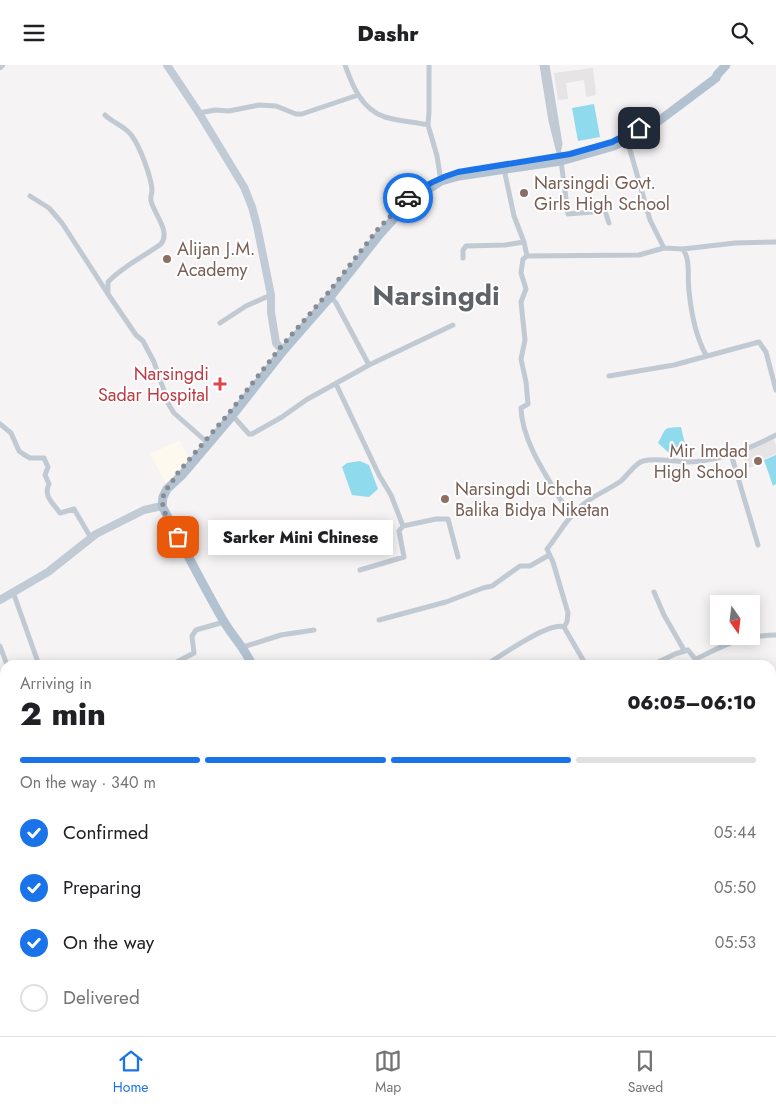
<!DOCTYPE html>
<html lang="en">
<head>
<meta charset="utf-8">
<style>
	:root { --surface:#fff; --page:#f6f6f6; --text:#202124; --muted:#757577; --line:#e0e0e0; --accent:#1a73e8 }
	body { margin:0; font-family:Jost,sans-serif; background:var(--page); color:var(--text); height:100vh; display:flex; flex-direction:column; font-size:19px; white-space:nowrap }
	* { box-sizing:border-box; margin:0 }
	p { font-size:16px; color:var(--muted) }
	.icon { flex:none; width:28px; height:28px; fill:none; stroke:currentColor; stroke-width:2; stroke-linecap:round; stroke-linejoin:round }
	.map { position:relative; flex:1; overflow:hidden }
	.side { position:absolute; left:0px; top:595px; width:776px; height:376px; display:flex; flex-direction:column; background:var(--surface); border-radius:15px 15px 0 0; box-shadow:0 2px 12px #0003 }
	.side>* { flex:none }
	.needle { width:32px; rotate:166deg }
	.tools { position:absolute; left:710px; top:530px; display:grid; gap:10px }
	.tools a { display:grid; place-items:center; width:50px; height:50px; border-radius:0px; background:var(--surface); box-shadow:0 2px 12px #0003; font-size:25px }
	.pin { position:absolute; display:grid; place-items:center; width:42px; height:42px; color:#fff; margin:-21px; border-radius:10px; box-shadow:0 2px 8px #0006 }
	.courier { position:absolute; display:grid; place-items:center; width:50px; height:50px; margin:-25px; border:4px solid #1a73e8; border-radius:50%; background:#fff; color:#222; box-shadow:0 1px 6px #0007 }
	.bubble { position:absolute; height:35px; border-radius:0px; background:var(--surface); box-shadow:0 2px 12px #0003; font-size:16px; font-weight:800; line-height:35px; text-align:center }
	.headline em { font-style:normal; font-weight:800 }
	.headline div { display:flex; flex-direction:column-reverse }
	.headline { display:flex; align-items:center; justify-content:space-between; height:85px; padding:0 20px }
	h1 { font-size:32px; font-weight:800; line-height:38px }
	.bar { display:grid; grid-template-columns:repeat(4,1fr); gap:8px 5px; align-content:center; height:60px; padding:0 20px }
	.bar i { height:6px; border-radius:4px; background:var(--line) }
	.bar .active { background:var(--accent) }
	.bar p { grid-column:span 4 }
	ol { padding:0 20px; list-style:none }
	li { display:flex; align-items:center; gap:15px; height:55px }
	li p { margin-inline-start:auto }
	li .icon { padding:5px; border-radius:50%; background:var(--accent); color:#fff; stroke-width:4 }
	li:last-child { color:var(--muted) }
	li i { width:28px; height:28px; border:2px solid var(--line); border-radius:50% }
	header { display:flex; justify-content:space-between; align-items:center; height:65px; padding:0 20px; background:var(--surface); font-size:22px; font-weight:800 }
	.menu { display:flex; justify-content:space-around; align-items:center; height:70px; border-top:1px solid var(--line); background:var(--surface); font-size:14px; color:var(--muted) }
	.menu a { display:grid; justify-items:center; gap:2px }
	.menu .active { color:var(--accent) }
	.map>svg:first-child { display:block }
	.commercial { fill:#fdf9ef }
	.education { fill:#e6e4e5 }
	.water { fill:#90daee }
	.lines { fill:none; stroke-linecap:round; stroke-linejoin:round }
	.street { stroke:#c1cad2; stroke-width:5 }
	.secondary { stroke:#c1cbd6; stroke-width:8 }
	.primary { stroke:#b3c2d1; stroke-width:9 }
	.done { stroke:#868d94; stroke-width:5; stroke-dasharray:0 9 }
	.route { stroke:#1a73e8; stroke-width:6 }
	.education-dot { fill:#8d6e63; stroke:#fff; stroke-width:2 }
	.health-dot { fill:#e0444e; stroke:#fff; stroke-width:2 }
	.labels { text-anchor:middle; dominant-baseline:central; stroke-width:4; stroke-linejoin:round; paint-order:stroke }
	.education-label { font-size:18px; fill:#785e54; stroke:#fff; text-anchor:start }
	.health-label { font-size:18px; fill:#be3a42; stroke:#fff; text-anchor:end }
	.town-label { font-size:28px; font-weight:bold; fill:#5f6368; stroke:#fff }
</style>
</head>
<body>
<header><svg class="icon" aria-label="menu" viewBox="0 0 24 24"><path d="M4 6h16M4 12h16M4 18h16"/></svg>Dashr<svg class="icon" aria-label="search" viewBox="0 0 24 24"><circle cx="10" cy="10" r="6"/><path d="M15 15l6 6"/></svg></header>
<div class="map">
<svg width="776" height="971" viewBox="0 0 776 971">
	<rect width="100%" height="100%" fill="#f5f3f3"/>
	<path class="commercial" d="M180,375L190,395L173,410L175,415L166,419L150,389Z"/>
	<path class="education" d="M593,3L596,30L586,32L584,15L566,18L568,34L558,35L554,8Z
		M774,374L776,380V389L764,394L763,397L749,403L742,387Z"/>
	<path class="water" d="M594,39L600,72L578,76L572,43Z
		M681,362L686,384L669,388L658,378C667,362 662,363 681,362Z
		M776,390V419L773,421L764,395Z
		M360,396L369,400L378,424L369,432L352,430L342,402L347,398Z
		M0,759L5,773V827L0,806Z
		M5,911V966H10L9,971H0V944Z
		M530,966H601L599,971H527Z"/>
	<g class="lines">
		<path class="street" d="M345,0C352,20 362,45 385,52C398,56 414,57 428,60L437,91L441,116
			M542,0L551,56L561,96L568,149L605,146L609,158
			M547,0L560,79L559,84
			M199,48L215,45L229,46L259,40L276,41L296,49H302L358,30
			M105,50C113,58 125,61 132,71C140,82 151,111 152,125C152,129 150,132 151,136C154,149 171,166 161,179C143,192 123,201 108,217V229L136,270L143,276L154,297L169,340L174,348L209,379
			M428,60L429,47V0
			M626,71L650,155L664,183
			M504,104L514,151L524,177L527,191
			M30,131L49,143L62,158L108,229
			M683,184C691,196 687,212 689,226C691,246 696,272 706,290
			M463,193V185L466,181L505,180L524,177
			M328,228L336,238L369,300
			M220,258L246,241L271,230
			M609,311L674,300L759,277L766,287L776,325
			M336,319L379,410L391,430L403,461L436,454H448L458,492
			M232,350L249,369H252L282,352L306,335L369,300L453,260
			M0,359L11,368L19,386L23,389L30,393H44L48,402L45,410L49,419C43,431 53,438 60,448L74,444L91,473
			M731,389L758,480
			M571,452C553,420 522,380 521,343L528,339L526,317L521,294L525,275L521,237L526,224L521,208L523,194L527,191L639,190L664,183L683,184L735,178L776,177
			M360,505L404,492L399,466L403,461
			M13,527L39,600
			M654,527L664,550L684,585
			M379,555L446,537L483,523L492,521L520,501H530L549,490
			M564,562L567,557L568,548L553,497L547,484C558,471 565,455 579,443C591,431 607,426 621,416C628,410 635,398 643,396C656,392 675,397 689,397C719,396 749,384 776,370
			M0,581L7,600
			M243,582L281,570L314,565
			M696,594C727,579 740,571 776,570
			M171,600L194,588L192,571L196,565L224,557
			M486,600C500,591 550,556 564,562L586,600
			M652,600L675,589L688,585L700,600
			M0,615L5,630
			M0,643L5,641
			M0,671L5,670
			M0,716L5,727
			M771,726L776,732
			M0,733L5,739
			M0,750L5,748
			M279,966L280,971
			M416,966L419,971
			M31,971L32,966
			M85,971V966
			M517,971L519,966"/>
		<path class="secondary" d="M167,0L199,48L244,122L252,142L257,161L271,230V247L276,278L283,286
			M0,1L1,0
			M0,535L48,507L96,469L144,445L162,441
			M658,966L666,971"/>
		<path class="primary" d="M252,600C245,583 232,571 223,555C201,517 182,479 162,441L163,432L167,424L182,410L232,351L283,286L331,231L380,169L400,147L418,131L441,116L459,111L561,96L614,81L627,75L660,55L716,13L717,10L726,0
			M173,966L175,971"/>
	</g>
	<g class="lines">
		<path class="done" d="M178,472C171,458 157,442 165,427C168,421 173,417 176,410L229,348L280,283L328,228L378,164L408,133"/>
		<path class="route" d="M408,133C424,120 438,113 458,107L570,89L612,77L639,63"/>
	</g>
	<g class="education-dot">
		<circle cx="524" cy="128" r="5"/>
		<circle cx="167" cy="194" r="5"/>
		<circle cx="758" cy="396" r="5"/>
		<circle cx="445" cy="434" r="5"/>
	</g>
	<path class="health-dot" d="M217.5 311.5h5v5h5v5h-5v5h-5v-5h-5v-5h5z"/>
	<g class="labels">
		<g class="education-label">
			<text x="534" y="118">Narsingdi Govt.<tspan x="534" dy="21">Girls High School</tspan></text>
			<text x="177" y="184">Alijan J.M.<tspan x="177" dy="21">Academy</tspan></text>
			<text x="748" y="386" text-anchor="end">Mir Imdad<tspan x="748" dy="21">High School</tspan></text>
			<text x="455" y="424">Narsingdi Uchcha<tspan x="455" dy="21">Balika Bidya Niketan</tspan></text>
		</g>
		<g class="health-label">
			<text x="209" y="309">Narsingdi<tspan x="209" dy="21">Sadar Hospital</tspan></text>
		</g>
		<g class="town-label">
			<text x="436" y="230">Narsingdi</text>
		</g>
	</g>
</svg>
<div class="tools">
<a><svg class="needle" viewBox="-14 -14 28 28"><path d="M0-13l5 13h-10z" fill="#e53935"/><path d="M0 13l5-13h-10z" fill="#757577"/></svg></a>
</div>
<div class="pin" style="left:178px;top:472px;background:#ea580c"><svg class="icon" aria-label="bag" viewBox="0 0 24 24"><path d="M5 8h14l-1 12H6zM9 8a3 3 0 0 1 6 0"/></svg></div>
<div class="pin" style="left:639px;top:63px;background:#1f2937"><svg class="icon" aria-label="home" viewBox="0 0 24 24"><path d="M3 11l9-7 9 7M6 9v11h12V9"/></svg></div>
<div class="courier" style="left:408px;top:133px"><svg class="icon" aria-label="car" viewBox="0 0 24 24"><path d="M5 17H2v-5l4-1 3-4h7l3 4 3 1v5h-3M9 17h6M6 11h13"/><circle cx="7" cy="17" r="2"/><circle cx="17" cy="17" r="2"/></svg></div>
<div class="bubble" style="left:208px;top:455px;width:185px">Sarker Mini Chinese</div>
<section class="side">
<div class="headline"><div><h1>2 min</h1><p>Arriving in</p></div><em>06:05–06:10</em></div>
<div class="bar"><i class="active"></i><i class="active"></i><i class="active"></i><i></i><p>On the way · 340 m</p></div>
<ol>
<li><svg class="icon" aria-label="check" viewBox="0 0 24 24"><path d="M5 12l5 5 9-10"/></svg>Confirmed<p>05:44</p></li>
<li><svg class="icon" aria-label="check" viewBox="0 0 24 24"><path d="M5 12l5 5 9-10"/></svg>Preparing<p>05:50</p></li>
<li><svg class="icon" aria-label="check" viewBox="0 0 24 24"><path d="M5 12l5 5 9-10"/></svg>On the way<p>05:53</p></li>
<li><i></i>Delivered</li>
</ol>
</section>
</div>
<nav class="menu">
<a class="active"><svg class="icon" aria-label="home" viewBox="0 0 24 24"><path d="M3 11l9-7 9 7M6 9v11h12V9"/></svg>Home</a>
<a><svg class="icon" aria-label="map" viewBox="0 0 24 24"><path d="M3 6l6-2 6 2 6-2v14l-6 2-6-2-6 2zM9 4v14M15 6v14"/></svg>Map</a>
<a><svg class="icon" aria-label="saved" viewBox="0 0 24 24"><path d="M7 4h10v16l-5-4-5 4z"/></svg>Saved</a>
</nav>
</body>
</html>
